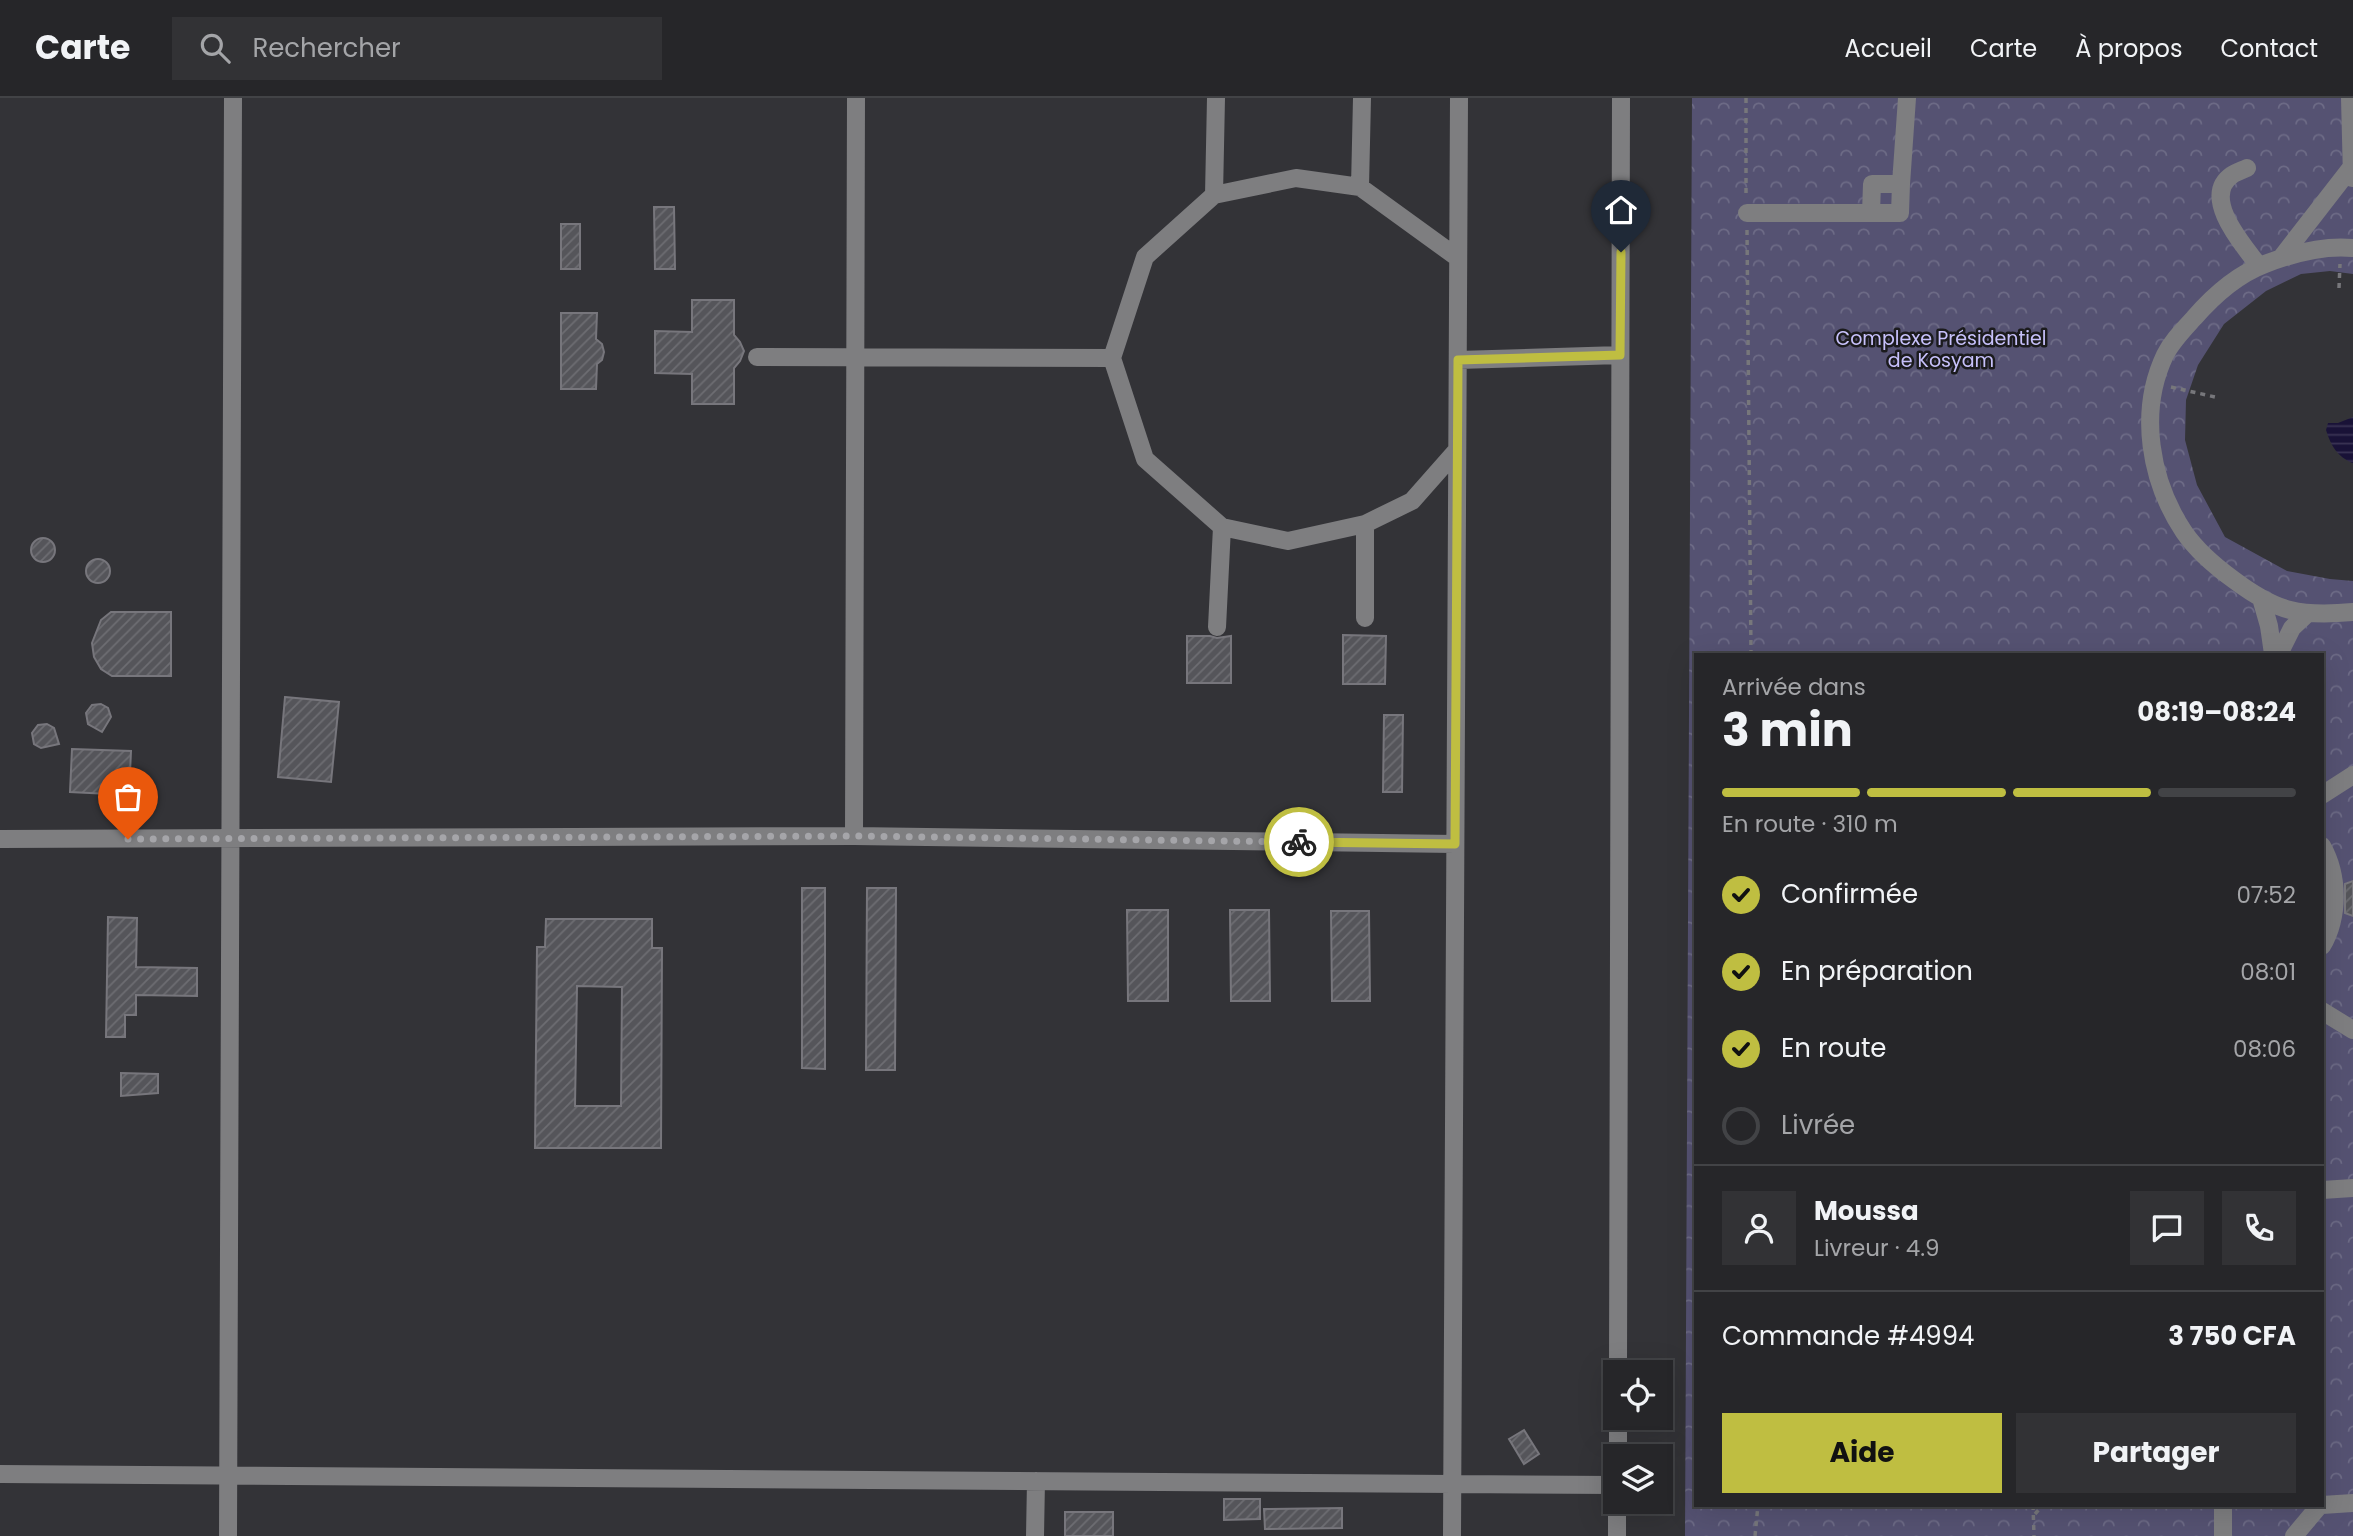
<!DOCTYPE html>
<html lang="fr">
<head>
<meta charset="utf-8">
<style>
	:root { --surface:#262629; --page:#323235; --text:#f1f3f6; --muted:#a4a5a8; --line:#424346; --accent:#bfbe41 }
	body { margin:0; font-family:Poppins,sans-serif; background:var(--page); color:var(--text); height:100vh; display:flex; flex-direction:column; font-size:26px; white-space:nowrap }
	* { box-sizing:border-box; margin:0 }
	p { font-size:23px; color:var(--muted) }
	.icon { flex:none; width:38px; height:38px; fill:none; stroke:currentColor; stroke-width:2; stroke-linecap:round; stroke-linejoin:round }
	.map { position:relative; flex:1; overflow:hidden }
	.drawer { position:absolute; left:1694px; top:555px; width:630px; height:854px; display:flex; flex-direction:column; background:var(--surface); border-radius:0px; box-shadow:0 7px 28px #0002,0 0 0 2px var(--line) }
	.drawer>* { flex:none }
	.buttons { position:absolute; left:1603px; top:1262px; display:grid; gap:14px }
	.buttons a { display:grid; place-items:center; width:70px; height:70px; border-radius:0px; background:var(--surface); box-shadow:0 7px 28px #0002,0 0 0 2px var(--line); font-size:35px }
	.pin { position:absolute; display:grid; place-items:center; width:60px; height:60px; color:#fff; margin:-72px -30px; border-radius:50% 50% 50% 0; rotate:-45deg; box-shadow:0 0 7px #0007 }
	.pin .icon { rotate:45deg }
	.courier { position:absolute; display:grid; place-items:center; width:70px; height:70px; margin:-35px; border:5px solid #bfbe41; border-radius:50%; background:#fff; color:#222; box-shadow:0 2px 9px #0007 }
	.headline em { font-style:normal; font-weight:700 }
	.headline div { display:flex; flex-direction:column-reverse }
	.headline { display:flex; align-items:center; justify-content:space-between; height:119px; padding:0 28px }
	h1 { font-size:46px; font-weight:700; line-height:52px }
	.bar { display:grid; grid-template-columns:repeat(4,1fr); gap:10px 7px; align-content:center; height:84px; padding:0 28px }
	.bar i { height:9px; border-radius:5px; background:var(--line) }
	.bar .on { background:var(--accent) }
	.bar p { grid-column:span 4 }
	.line { display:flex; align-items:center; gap:18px; padding:0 28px; border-top:2px solid var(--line) }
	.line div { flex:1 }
	.round { display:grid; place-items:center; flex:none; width:74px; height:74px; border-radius:0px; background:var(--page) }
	ol { padding:0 28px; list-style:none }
	li { display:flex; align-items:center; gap:21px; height:77px }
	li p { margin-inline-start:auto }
	li .icon { padding:7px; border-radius:50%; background:var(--accent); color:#111; stroke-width:4 }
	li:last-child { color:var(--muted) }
	li i { width:38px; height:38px; border:4px solid var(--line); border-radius:50% }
	.action { display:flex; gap:14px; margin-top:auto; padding:14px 28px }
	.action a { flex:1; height:80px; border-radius:0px; background:var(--accent); color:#111; font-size:28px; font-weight:700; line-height:80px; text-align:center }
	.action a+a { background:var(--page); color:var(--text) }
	header { display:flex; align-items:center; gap:42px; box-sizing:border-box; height:98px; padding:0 35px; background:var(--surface); border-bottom:2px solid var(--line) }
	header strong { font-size:33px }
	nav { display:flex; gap:38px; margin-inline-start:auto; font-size:24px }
	.search { width:490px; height:63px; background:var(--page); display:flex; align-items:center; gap:18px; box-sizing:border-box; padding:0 24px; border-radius:0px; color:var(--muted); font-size:26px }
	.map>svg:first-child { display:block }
	.park { fill:url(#park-crowns); fill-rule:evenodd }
	.water { fill:url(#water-rules) }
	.building { fill:url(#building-hatch); stroke:#77767c; stroke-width:2; fill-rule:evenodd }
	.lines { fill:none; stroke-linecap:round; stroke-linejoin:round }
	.path { stroke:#77777b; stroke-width:3.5; stroke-dasharray:5 5; stroke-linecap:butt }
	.minor { stroke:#7e7e80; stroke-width:18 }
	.done { stroke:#a5a5a9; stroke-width:7; stroke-dasharray:0 12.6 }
	.route { stroke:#bfbe41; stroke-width:9 }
	.labels { text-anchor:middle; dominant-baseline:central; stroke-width:5; stroke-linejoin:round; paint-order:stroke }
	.park-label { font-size:19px; fill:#c7c1fb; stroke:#1b1b1d }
</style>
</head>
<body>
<header>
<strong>Carte</strong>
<div class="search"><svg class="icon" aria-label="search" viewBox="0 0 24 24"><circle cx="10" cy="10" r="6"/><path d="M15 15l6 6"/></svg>Rechercher</div>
<nav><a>Accueil</a><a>Carte</a><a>À propos</a><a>Contact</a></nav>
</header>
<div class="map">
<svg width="2353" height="1438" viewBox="0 0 2353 1438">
	<defs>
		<pattern id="park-crowns" width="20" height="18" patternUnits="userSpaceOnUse" patternTransform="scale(1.75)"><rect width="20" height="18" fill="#555272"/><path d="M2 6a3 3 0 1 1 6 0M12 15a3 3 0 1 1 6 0" fill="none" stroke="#6d6b86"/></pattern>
		<pattern id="water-rules" width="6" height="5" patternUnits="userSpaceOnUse" patternTransform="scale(1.75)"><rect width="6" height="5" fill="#191237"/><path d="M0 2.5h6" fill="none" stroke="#3a3454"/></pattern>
		<pattern id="building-hatch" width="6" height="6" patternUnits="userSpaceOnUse" patternTransform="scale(1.75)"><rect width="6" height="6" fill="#55555a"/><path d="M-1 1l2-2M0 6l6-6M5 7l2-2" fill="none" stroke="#6d6d72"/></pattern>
	</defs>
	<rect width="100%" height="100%" fill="#333337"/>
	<path class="park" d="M1692,0H2353V176L2330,173L2301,176L2266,193L2224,226L2198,267L2186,302L2185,342L2197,387L2225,439L2287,473L2330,481L2353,483V1438H1685ZM1696,556H2322V1407H1696Z"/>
	<path class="water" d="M2353,319V365H2352C2337,358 2331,348 2326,332L2328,325H2338Z"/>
	<path class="building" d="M654,109H674L675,171H655Z
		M561,126H580V171H561Z
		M692,202H734V237L740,244L744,253L740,263L734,270V306H692V276L655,275V233L692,234Z
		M561,215H597L596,241L602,246L604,254L602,262L597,266L596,291H561Z
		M31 452a12 12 0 1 1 24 0a12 12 0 1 1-24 0Z
		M86 473a12 12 0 1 1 24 0a12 12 0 1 1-24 0Z
		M111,514H171V578H112L101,571L94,559L92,545L101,522Z
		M1343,537L1386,538L1385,586H1343Z
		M1187,538H1210L1217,540L1231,538V585H1187Z
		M285,599L339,604L331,684L278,679Z
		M101,606L108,610L111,619L102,634L88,626L86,615L92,607Z
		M1384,617H1403L1402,694H1383Z
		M47,626L54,630L59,646L41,650L34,646L32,635L38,627Z
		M72,651L131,653L129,697L70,694Z
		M2353,783V818L2345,815V786Z
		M802,790H825V971L802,970Z
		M867,790H896L895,972H866Z
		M1127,812H1168V903H1128Z
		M1230,812H1269L1270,903H1231Z
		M1331,813H1369L1370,903H1332Z
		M108,819L137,820L136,869L197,870V898L136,897V917H125V939H106Z
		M546,821H652V850H662L661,1050H535L537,849H545ZM577,888L622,889L621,1008H575Z
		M121,975L158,976V995L121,998Z
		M1524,1332L1539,1356L1524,1366L1509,1341Z
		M1224,1401H1260V1421L1224,1422Z
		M1342,1410V1430L1265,1431L1264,1411Z
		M1065,1414H1113V1438H1065Z"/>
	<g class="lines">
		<path class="path" d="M1746,0V99
			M1747,132L1751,556
			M2339,190L2340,166
			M2171,289L2215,299
			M2033,1407L2034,1438
			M2035,1416L2043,1407
			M1755,1438L1758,1407"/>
		<path class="minor" d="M2350,0L2352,80
			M2247,70C2243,72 2236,74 2232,77C2200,99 2244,148 2259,168
			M1360,89L1362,0
			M1214,97L1216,0
			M1747,115H1871L1872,86H1901L1907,0
			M1871,115H1900L1901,86
			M2353,150C2324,147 2291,156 2265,166C2236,177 2214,197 2194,220C2183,232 2172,243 2165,257C2138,314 2150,383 2184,434C2197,453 2216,469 2234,482C2250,494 2270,507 2290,512C2310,517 2332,516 2353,514
			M2281,160L2350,71
			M757,259L1112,260L1145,159L1214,97L1296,80L1360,89L1458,160
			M1112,260L1145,361L1222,429L1288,443L1365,426L1412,403L1457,352
			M1458,262L1620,257
			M1365,426V520
			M2261,500L2269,528L2273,556
			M1217,529L1222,429
			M2279,556L2292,530L2308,515
			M2322,697L2353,677
			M854,738L856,0
			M0,741L854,738L1455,746
			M2322,748C2339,778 2339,819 2322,848
			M2322,913L2353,932
			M2322,1092L2353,1090
			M1618,1274L1621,0
			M1618,1358V1320
			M0,1376L1615,1387
			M2322,1407L2353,1405
			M228,1438L233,0
			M1035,1438L1036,1383
			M1452,1438L1459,0
			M1617,1438V1404
			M2223,1438V1407
			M2294,1438L2320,1407"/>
	</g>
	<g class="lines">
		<path class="done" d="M128,741L854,738L1299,744"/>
		<path class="route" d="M1299,744L1455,746L1458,262L1620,257L1621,154"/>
	</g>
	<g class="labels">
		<g class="park-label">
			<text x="1941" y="240">Complexe Présidentiel<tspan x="1941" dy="22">de Kosyam</tspan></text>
		</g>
	</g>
</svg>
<div class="buttons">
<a><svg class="icon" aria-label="locate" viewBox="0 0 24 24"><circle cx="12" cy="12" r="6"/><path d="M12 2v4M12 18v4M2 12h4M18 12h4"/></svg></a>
<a><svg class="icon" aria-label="layers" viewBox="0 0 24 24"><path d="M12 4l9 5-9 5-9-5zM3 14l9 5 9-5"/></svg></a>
</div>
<div class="pin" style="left:128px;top:741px;background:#ea580c"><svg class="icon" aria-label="bag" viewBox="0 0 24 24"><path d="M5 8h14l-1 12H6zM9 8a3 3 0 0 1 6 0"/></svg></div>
<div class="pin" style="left:1621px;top:154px;background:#1f2937"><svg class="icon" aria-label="home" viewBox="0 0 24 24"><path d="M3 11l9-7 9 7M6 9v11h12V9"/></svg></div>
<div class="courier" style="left:1299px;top:744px"><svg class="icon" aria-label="bike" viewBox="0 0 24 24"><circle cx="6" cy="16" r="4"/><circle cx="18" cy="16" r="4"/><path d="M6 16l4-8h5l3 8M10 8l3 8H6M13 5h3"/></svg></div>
<section class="drawer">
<div class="headline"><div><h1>3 min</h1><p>Arrivée dans</p></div><em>08:19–08:24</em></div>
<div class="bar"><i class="on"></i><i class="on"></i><i class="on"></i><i></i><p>En route · 310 m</p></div>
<ol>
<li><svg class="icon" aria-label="check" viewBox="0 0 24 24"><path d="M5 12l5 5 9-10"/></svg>Confirmée<p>07:52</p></li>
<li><svg class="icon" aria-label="check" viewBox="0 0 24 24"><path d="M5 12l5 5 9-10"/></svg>En préparation<p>08:01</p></li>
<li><svg class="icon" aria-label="check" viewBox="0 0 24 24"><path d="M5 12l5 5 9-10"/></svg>En route<p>08:06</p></li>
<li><i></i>Livrée</li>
</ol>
<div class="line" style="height:126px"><a class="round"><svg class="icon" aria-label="person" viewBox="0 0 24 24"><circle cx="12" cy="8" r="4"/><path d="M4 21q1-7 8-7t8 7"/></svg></a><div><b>Moussa</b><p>Livreur · 4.9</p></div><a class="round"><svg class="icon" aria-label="chat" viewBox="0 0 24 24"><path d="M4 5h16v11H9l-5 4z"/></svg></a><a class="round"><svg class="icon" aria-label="phone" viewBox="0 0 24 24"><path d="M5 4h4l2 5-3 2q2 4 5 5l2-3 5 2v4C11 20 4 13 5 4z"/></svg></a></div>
<div class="line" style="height:91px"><div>Commande #4994</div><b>3 750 CFA</b></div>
<div class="action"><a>Aide</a><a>Partager</a></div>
</section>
</div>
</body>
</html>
